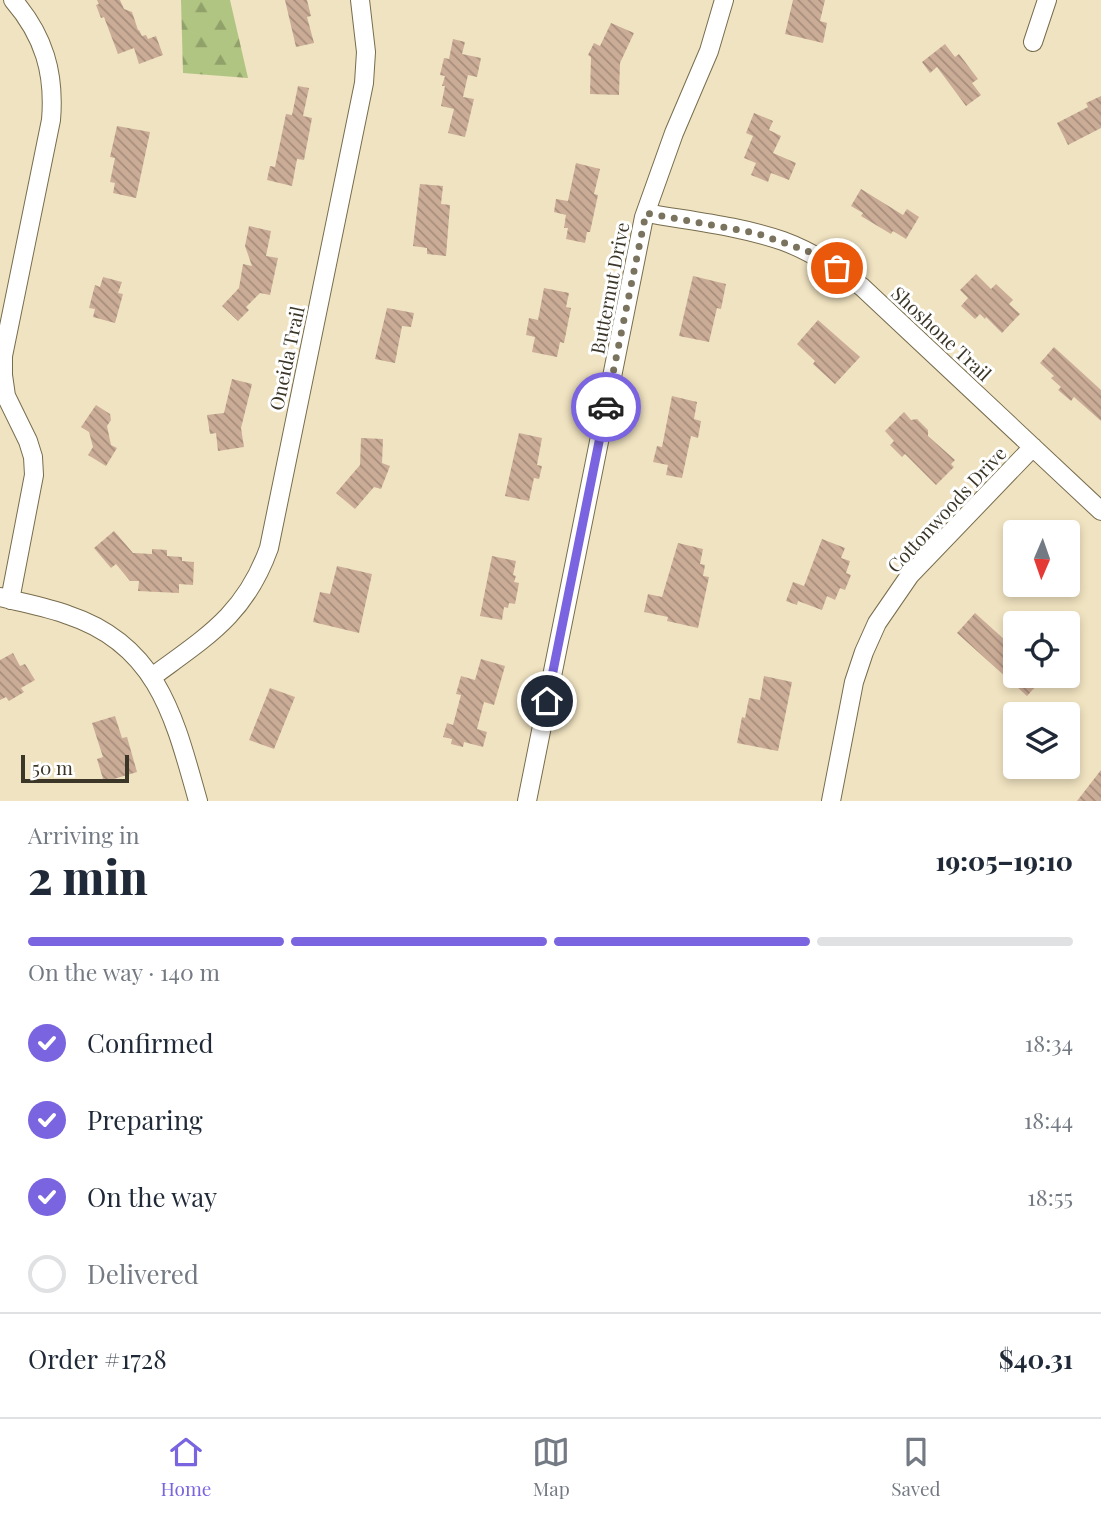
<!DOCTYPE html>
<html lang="en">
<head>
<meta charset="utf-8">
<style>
	:root { --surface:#fff; --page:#f6f6f7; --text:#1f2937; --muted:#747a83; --line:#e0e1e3; --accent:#7a64df }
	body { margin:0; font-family:"Playfair Display",serif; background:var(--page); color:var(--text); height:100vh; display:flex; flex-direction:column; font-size:26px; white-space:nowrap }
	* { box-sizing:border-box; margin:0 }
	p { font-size:23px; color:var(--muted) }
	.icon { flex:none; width:38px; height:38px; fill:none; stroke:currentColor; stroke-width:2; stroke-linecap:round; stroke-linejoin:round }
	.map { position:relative; height:801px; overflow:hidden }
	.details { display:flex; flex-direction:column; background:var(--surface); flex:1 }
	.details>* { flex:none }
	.needle { width:46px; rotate:182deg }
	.fabs { position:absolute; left:1003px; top:520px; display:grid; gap:14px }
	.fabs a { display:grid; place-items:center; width:77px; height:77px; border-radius:7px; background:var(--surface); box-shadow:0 4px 10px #0003; font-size:35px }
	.scale { position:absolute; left:21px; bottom:18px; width:108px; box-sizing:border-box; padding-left:7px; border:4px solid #3b3628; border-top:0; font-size:19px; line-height:24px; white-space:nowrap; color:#3b3628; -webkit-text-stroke:5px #fff; paint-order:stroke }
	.pin { position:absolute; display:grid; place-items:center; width:60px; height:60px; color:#fff; margin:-30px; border:4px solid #fff; border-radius:50%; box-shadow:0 2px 7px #0007 }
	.courier { position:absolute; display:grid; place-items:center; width:70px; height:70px; margin:-35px; border:5px solid #7a64df; border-radius:50%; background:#fff; color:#222; box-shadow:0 2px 9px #0007 }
	.summary em { font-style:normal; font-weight:800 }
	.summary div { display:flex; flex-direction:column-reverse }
	.summary { display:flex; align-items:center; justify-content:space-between; height:119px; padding:0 28px }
	h1 { font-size:46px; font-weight:800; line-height:52px }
	.bar { display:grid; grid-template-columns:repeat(4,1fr); gap:10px 7px; align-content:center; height:84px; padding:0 28px }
	.bar i { height:9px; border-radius:5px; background:var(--line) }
	.bar .active { background:var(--accent) }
	.bar p { grid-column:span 4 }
	.line { display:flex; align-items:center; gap:18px; padding:0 28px; border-top:2px solid var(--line) }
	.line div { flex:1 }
	ol { padding:0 28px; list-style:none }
	li { display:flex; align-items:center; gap:21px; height:77px }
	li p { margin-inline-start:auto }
	li .icon { padding:7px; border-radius:50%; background:var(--accent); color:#fff; stroke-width:4 }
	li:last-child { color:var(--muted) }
	li i { width:38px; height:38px; border:4px solid var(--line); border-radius:50% }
	.menu { display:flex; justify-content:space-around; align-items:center; height:98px; border-top:2px solid var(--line); background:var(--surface); font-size:19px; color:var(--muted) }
	.menu a { display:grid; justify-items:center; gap:4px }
	.menu .active { color:var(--accent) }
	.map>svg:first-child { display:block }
	.forest { fill:url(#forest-firs) }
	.building { fill:url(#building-back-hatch) }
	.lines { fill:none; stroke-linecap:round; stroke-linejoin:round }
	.minor-casing { stroke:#776c4d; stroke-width:20 }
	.minor { stroke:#fff; stroke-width:18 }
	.done { stroke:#7a735e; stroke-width:7; stroke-dasharray:0 12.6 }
	.route { stroke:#7a64df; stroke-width:9 }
	.labels { text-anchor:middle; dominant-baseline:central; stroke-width:6; stroke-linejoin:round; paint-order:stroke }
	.street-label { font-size:19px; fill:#3b3628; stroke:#fff }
</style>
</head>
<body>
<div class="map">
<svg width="1101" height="801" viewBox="0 0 1101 801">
	<defs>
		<pattern id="forest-firs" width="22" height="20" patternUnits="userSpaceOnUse" patternTransform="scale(1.75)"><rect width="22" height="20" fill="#b1c582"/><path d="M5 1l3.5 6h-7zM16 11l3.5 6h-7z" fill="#91a16a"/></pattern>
		<pattern id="building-back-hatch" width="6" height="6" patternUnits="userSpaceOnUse" patternTransform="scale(1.75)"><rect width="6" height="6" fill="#cbac97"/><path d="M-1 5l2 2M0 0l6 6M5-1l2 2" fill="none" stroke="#a68d7b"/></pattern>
	</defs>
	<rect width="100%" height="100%" fill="#f0e3c1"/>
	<path class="forest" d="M181,0H230L248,78L183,73Z"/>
	<path class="building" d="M97,0H120L124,9L132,12L138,30H139L142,36L146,35L148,39L156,36L163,55L139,64L134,48L118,54L104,17L101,18L96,5L99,4Z
		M285,0H307L311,16L307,17L314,43L296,47Z
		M793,0H825L820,21L827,23L823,43L785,34Z
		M611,23L634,33L620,63L619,95L590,94L591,57L588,55L594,43L600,46Z
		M453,39L465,42L462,54L481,58L477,77L468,75L463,97L474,99L465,137L448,133L454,109L441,106L445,86H442L445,76L440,75L444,58L449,59Z
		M945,44L955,57L959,54L978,79L972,83L981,95L966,106L937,67L930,73L922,62Z
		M298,86L309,88L303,116L312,118L304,160L297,159L292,186L267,180L270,166L275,167L286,114L292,115Z
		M1101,96V128L1068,145L1057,123L1088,107L1086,103Z
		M754,113L773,121L769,130L781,136L773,153L796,163L789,180L771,173L768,182L751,175L756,163L744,158L753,136L746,133Z
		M117,126L150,132L136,198L113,193L115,183L110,182L115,158L110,157Z
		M576,163L600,169L594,194L598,195L590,232H587L585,243L566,239L568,228H564L566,215L554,212L556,199L568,201Z
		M420,184L443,186L441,204L450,205L446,256L427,254V248L413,246Z
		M861,189L903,215L907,209L919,217L906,239L893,231L891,234L861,216L863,213L851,206Z
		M249,226L271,231L266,256L278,258L270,295L260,293L246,307L249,310L238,321L222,306L239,288L243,264L252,266L245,246Z
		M976,274L991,289L996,284L1013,300L1009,304L1020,314L1002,333L986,317L985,319L980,314L975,319L961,306L968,298L960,290Z
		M693,276L726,284L721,309L717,308L709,342L679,336Z
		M103,277L122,282L118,293L123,294L115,323L93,317L95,309L89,308L95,285L100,287Z
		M544,288L569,293L566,307L571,308L564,343L560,342L557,357L532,352L535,337L526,335L529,318L538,320Z
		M387,308L414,313L411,327L402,326L395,363L375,359Z
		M818,320L860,357L835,384L813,364L815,361L797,344Z
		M1054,347L1101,390V421L1074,397L1071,401L1058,390L1061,387L1051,378L1054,376L1040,363Z
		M232,379L252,384L241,428L244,447L218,451L216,433L210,434L207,415L224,413Z
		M672,396L697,402L694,419L701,421L698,438L691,436L682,478L666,475L668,465L653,462L657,446L662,447Z
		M96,405L110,414L111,420L107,426L111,445L117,448L106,466L88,455L93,447L89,432L81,427Z
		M904,412L911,420L917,419L928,430V436L955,460L951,464L954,467L936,485L905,454L902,457L890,445L894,441L885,431Z
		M519,433L542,438L537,465L542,466L539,479L534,478L529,501L505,496Z
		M361,438L383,439L382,463L390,466L381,489L374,487L355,509L336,493L360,465Z
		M114,531L133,553L152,554V549L167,550V556L182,557V561L194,562L193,585L179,584V593L138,591L139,581H130L116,564L111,568L94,548Z
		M822,539L845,548L841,558L850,561L846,573L851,575L845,590L840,588L835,600L827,596L822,610L798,601L797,605L786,601L793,582L804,586Z
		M678,543L703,549L700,564L705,565L703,576L709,577L698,628L667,621L668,617L644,612L648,594L662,597Z
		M492,556L516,561L513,575L516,576L514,582L519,583L515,604L509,603L508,608L504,607L502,620L480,616Z
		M337,566L372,574L359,633L313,622L320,592L330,594Z
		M975,613L1015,649V676H1045L1027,696L957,633Z
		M13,653L20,666L25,664L35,680L21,688L24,692L9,701L6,697L0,700V660Z
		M481,659L505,666L494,705L484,702L477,729L487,732L483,747L464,742L463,747L451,744L452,739L443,737L447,723L453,725L461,695L456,694L461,676L475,680Z
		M764,676L792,682L778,751L737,743L742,717L745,718L749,698L760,700Z
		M270,688L295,697L274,749L249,740Z
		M115,716L122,738L127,737L137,772L104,782L97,759L103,757L92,723Z
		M1101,770V801H1077Z"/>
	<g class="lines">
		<g class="minor-casing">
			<path id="minor" d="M1033,42L1047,0
				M646,213C691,221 740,226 783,241C813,252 838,269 862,287L1101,511
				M0,597C23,603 46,607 68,615C159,645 175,720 198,801
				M10,600L34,475L33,457L28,441L6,396L3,375V356L51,120C55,73 44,36 13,0
				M152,677C206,637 245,615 269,548L364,83L366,52L360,0
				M527,801L644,217L674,133L709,51L724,0
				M831,801L854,682L864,652L877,623L910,575L1033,447"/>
		</g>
		<use href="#minor" class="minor"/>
	</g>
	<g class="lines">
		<path class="done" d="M606,407L646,213L756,233L810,252L837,268"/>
		<path class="route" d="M547,701L606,407"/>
	</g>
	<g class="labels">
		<g class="street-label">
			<text transform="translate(609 288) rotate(-79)">Butternut Drive</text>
			<text transform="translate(942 333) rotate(43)">Shoshone Trail</text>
			<text transform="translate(286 358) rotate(-78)">Oneida Trail</text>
			<text transform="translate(946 509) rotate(-47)">Cottonwoods Drive</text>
		</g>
	</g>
</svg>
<div class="fabs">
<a><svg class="needle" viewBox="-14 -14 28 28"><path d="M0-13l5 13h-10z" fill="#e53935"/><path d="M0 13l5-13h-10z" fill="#747a83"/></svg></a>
<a><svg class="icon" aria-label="locate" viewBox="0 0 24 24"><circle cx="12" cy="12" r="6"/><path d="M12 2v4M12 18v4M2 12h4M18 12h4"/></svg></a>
<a><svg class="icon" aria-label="layers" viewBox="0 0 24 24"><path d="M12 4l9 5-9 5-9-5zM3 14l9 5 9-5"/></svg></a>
</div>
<div class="scale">50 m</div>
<div class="pin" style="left:837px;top:268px;background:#ea580c"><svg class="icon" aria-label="bag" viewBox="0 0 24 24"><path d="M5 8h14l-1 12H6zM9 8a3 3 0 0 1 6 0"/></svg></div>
<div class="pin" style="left:547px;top:701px;background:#1f2937"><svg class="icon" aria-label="home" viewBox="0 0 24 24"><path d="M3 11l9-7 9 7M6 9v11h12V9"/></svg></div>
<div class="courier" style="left:606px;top:407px"><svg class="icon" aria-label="car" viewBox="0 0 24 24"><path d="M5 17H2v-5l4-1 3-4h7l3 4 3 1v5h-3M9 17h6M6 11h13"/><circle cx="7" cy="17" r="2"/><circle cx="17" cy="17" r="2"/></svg></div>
</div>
<section class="details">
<div class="summary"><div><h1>2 min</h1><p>Arriving in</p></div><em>19:05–19:10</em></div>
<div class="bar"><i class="active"></i><i class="active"></i><i class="active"></i><i></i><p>On the way · 140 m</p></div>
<ol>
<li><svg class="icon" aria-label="check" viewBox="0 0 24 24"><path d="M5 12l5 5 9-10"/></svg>Confirmed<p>18:34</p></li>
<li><svg class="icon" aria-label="check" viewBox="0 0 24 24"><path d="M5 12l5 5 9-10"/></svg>Preparing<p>18:44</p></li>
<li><svg class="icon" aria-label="check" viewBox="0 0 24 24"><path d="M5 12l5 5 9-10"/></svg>On the way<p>18:55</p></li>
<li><i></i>Delivered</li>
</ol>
<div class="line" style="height:91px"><div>Order #1728</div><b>$40.31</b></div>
</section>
<nav class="menu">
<a class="active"><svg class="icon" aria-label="home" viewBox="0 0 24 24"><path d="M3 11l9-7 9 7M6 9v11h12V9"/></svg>Home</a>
<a><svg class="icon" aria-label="map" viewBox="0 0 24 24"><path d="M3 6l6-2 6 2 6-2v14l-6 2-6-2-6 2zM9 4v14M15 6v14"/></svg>Map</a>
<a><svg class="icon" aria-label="saved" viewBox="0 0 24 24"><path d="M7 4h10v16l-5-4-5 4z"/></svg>Saved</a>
</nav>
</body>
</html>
